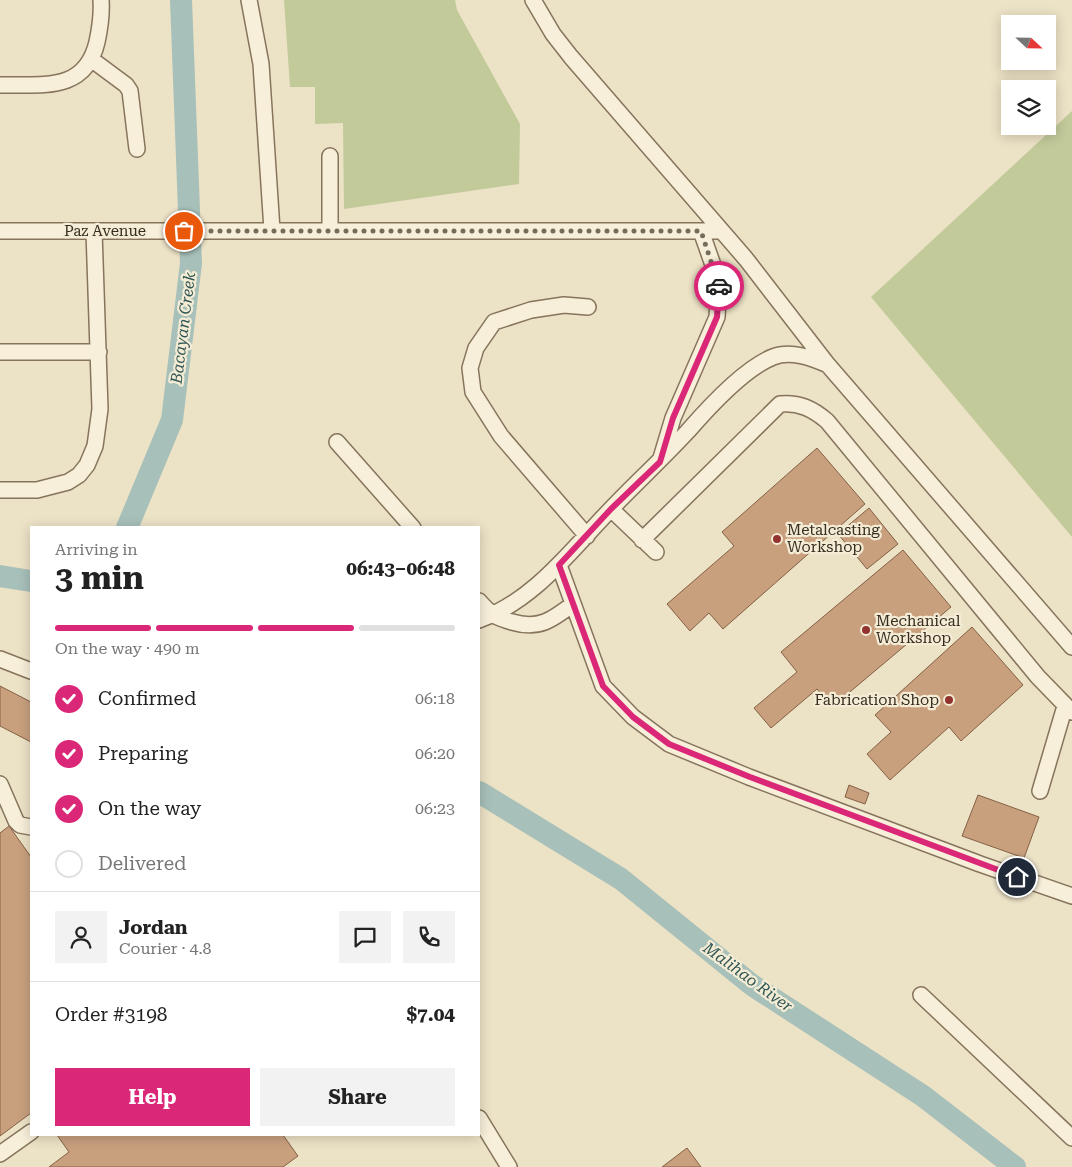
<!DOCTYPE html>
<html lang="en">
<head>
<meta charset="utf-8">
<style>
	:root { --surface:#fff; --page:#f2f2f2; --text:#222; --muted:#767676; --line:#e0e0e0; --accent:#db2777 }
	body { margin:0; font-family:"Roboto Serif",serif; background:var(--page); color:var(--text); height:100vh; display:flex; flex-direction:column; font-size:19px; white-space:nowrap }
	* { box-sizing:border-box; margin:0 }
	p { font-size:16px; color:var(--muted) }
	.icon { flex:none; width:28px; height:28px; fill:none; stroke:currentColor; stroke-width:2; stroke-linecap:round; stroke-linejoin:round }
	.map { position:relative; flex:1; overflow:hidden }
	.drawer { position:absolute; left:30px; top:526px; width:450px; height:610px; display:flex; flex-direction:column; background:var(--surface); border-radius:0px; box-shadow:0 2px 12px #0003 }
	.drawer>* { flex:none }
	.needle { width:32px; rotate:112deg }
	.controls { position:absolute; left:1001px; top:15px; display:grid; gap:10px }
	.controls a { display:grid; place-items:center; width:55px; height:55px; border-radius:0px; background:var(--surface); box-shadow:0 2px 12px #0003; font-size:25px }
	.pin { position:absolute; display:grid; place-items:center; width:42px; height:42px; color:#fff; margin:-21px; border:2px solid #fff; border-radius:50%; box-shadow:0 1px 5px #0007 }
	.courier { position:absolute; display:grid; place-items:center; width:50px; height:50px; margin:-25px; border:4px solid #db2777; border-radius:50%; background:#fff; color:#222; box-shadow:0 1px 6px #0007 }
	.overview em { font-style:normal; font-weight:700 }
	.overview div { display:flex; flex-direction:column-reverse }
	.overview { display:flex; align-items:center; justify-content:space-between; height:85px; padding:0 25px }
	h1 { font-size:32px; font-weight:700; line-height:38px }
	.bar { display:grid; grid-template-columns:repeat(4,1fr); gap:8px 5px; align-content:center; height:60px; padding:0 25px }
	.bar i { height:6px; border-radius:4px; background:var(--line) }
	.bar .active { background:var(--accent) }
	.bar p { grid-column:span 4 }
	.line { display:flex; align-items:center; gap:12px; padding:0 25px; border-top:1px solid var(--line) }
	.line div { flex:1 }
	.round { display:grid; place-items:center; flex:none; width:52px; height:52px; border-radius:0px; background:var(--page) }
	ol { padding:0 25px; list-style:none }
	li { display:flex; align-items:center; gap:15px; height:55px }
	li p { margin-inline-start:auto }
	li .icon { padding:5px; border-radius:50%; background:var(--accent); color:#fff; stroke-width:4 }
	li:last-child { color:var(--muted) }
	li i { width:28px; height:28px; border:2px solid var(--line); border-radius:50% }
	.primary-button { display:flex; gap:10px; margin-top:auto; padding:10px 25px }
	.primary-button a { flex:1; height:58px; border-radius:0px; background:var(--accent); color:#fff; font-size:20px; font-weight:700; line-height:58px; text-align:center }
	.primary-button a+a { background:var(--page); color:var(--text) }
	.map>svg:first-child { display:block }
	.green { fill:#c2ca9a }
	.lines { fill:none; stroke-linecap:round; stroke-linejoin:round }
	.river { stroke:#a7c0b9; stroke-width:22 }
	.building { fill:#c8a07e; stroke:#846044 }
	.minor-casing { stroke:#86745c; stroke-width:18 }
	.minor { stroke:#f7efd9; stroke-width:15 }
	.done { stroke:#766c5a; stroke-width:5; stroke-dasharray:0 9 }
	.route { stroke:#db2777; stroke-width:6 }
	.poi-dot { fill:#923330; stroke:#f4ecd5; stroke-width:2 }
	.labels { text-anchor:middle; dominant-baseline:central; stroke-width:4.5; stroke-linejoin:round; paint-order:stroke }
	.street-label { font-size:15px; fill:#372c20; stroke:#f4ecd5 }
	.poi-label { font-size:15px; fill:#372c20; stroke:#f4ecd5; text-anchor:start }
	.water-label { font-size:16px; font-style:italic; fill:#305655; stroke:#f4ecd5 }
</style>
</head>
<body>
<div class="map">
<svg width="1072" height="1167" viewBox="0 0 1072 1167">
	<rect width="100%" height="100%" fill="#ece2c6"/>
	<path class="green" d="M284,0H455L457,10L520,124L519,184L344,209L343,123L315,124V87H290Z
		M1072,111V537L871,297Z"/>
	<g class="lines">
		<path class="river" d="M127,528L172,420L191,263L181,0
			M0,576L31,581
			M479,792L621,879L752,985L923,1096L1015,1167"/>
	</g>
	<path class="building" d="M817,448L865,504L723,629L709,613L690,631L667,604L734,546L722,532Z
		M869,508L898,544L867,569L838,534Z
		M903,550L951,607L832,707L817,689L771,728L754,708L797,672L781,652Z
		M972,627L1023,685L961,741L949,727L890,780L867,754L891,732L875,715Z
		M0,686L31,702V742L0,726Z
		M849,785L869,793L865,804L845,797Z
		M978,795L1039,817L1024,858L962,836Z
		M9,826L31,857V1113L0,1136V833Z
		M57,1135H283L298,1156L283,1167H49L69,1152Z
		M687,1148L701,1167H662Z"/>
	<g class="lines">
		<g class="minor-casing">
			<path id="minor" d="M249,0L261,64L272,230
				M533,0L553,34L571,57L746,259L828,365L1072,647
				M91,59L126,85L130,91L137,149
				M0,85C42,84 85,93 97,42C100,28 102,14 101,0
				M330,156V231
				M0,231H720
				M0,352H99
				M337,442L413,528
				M661,458L673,418L717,317L719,282L701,231
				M0,490H37L68,482L79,475L87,465L95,446L100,409L94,231
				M611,509L656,552
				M587,536L501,436L473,392L470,368L476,348L494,322L531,310L564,305L588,307
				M642,540L780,404C799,402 813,409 827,421L1038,677L1072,712
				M559,565L603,686L633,717L669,744L749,777L980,864L1072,896
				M479,601C491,615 495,617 512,622C539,630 552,620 573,604
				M479,620C534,601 572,549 611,509C636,483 663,458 688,431C708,408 745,368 773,357C791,350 812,358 828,365
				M0,659L31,671
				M0,784L16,821L20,825L31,827
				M1040,791L1065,706
				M921,995L1072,1138
				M479,1118L509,1167
				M0,1154L31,1132"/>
		</g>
		<use href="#minor" class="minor"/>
	</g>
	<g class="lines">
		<path class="done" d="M184,231H701L719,286"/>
		<path class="route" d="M719,286L717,317L673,418L660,462L611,509L559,565L603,686L633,717L669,744L750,777L1017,877"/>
	</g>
	<g class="poi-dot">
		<circle cx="777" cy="539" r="5"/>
		<circle cx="866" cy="630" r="5"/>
		<circle cx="949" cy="700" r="5"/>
	</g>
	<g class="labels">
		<g class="street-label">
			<text x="105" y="231">Paz Avenue</text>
		</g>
		<g class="poi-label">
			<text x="787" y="530">Metalcasting<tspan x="787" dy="17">Workshop</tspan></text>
			<text x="876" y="621">Mechanical<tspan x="876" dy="17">Workshop</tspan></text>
			<text x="939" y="700" text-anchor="end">Fabrication Shop</text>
		</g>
		<g class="water-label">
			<text transform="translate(183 328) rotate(-83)">Bacayan Creek</text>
			<text transform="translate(748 977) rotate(36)">Malihao River</text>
		</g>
	</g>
</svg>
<div class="controls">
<a><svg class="needle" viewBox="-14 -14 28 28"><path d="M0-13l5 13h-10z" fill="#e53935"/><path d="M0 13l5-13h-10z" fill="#767676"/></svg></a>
<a><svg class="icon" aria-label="layers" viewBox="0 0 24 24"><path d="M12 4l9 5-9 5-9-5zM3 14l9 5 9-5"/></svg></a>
</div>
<div class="pin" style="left:184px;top:231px;background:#ea580c"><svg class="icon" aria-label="bag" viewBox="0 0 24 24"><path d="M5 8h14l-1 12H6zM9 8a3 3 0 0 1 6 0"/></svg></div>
<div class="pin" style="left:1017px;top:877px;background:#1f2937"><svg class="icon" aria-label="home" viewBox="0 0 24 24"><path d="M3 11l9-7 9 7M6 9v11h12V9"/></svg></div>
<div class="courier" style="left:719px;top:286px"><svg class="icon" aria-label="car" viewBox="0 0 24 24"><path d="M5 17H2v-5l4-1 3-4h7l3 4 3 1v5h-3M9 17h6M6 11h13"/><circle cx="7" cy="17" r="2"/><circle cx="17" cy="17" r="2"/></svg></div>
<section class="drawer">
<div class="overview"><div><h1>3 min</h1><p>Arriving in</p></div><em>06:43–06:48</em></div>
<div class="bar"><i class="active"></i><i class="active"></i><i class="active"></i><i></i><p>On the way · 490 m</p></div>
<ol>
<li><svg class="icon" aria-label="check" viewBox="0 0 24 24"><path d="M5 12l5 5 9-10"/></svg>Confirmed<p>06:18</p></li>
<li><svg class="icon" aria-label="check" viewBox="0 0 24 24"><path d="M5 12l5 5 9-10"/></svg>Preparing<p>06:20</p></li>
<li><svg class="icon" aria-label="check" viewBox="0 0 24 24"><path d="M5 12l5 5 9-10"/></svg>On the way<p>06:23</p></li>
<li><i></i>Delivered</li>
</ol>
<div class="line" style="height:90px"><a class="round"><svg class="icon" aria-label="person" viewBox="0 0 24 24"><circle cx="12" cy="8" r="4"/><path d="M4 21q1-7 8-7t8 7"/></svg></a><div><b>Jordan</b><p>Courier · 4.8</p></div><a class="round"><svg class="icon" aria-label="chat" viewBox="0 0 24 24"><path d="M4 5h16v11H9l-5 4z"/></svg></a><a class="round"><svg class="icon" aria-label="phone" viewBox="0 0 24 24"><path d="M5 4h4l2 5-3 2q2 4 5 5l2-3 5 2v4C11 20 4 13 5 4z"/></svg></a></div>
<div class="line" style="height:65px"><div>Order #3198</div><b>$7.04</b></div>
<div class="primary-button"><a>Help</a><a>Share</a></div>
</section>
</div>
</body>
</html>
